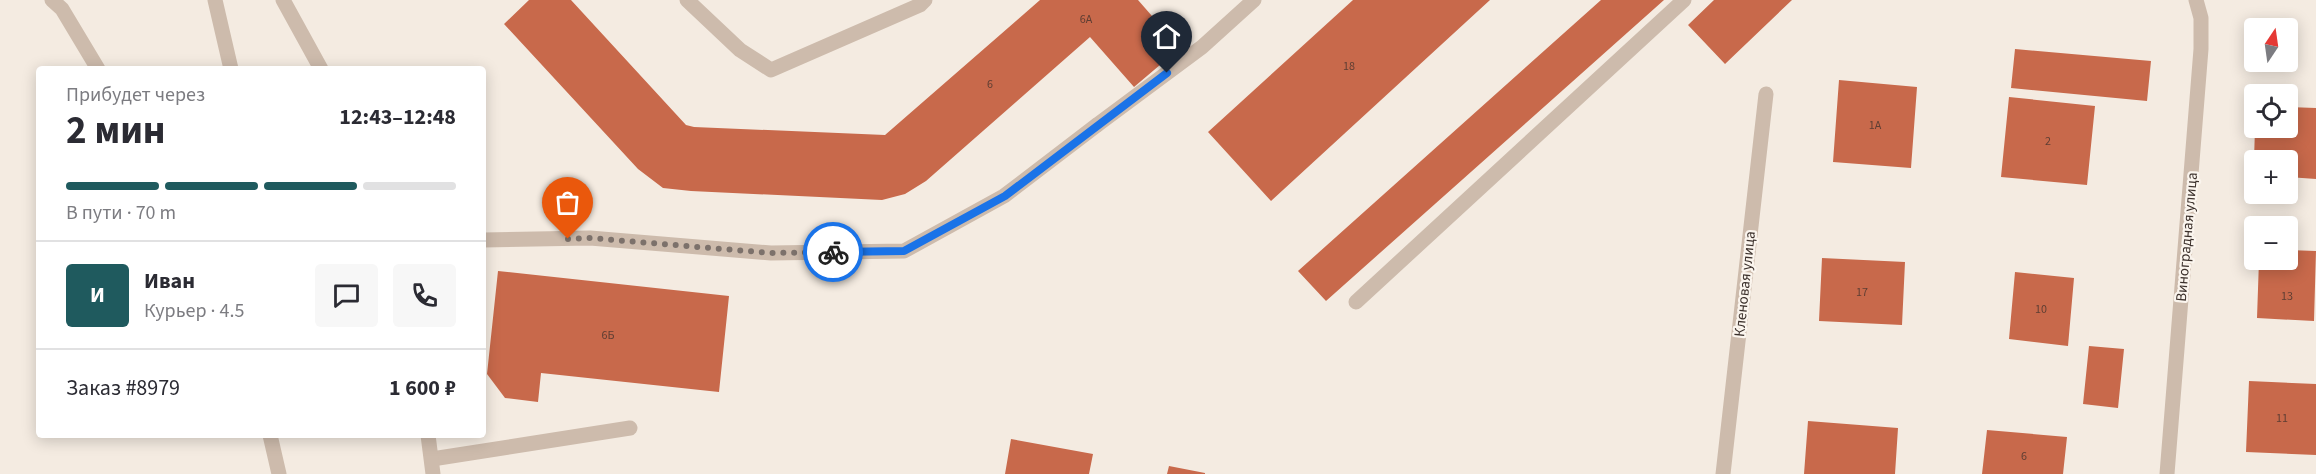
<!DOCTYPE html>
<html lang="ru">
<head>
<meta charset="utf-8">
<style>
	:root { --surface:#fff; --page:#f7f7f7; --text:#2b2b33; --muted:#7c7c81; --line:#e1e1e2; --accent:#1f5a5e }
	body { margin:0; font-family:"Source Sans 3",sans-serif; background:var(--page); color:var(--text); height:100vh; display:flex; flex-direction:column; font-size:22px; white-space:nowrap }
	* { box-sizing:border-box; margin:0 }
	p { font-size:20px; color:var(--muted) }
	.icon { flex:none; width:33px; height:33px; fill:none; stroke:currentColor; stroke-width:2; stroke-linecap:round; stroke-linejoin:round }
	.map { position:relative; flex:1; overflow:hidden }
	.sheet { position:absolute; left:36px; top:66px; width:450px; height:372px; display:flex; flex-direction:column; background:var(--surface); border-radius:6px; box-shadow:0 3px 15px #0003 }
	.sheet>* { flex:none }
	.needle { width:39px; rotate:13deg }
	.buttons { position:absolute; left:2244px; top:18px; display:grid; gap:12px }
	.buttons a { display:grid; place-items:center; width:54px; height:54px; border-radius:6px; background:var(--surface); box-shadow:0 3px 15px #0003; font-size:30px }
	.pin { position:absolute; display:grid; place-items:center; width:51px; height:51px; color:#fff; margin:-62px -26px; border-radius:50% 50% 50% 0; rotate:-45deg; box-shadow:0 0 6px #0007 }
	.pin .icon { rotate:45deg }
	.courier { position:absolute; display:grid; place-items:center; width:60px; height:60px; margin:-30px; border:4px solid #1a73e8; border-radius:50%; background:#fff; color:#222; box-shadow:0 2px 8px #0007 }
	.summary em { font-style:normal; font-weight:700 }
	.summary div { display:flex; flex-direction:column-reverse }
	.summary { display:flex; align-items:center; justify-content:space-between; height:102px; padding:0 30px }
	h1 { font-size:39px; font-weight:700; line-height:45px }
	.bar { display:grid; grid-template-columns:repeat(4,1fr); gap:9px 6px; align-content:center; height:72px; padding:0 30px }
	.bar i { height:8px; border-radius:4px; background:var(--line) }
	.bar .on { background:var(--accent) }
	.bar p { grid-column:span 4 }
	.line { display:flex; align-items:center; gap:15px; padding:0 30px; border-top:2px solid var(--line) }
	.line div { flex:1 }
	.round { display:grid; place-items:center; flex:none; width:63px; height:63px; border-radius:6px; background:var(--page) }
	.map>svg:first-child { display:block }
	.building { fill:#c8694b }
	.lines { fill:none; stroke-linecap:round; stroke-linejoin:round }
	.lane { stroke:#cdbbac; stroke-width:15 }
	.street { stroke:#cdbbac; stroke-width:15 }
	.done { stroke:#7c716b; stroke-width:6; stroke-dasharray:0 10.8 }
	.route { stroke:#1a73e8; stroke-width:8 }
	.labels { text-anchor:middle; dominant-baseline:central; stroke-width:4.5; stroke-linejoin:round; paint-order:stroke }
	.number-label { font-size:12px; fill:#5e3e33 }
	.street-label { font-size:15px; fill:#3b302b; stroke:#fbf5ee }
</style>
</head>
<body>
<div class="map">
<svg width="2316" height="474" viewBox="0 0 2316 474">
	<rect width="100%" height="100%" fill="#f4ebe1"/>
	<path class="building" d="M529,0H571L686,125L694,127L885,135L1040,0H1138L1180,48L1134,87L1090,37L926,181L905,194L882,200L691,191L663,188L638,169L504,24Z
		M1353,0H1490L1271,201L1208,132Z
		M1601,0H1664L1326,301L1298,271Z
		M1714,0H1792L1725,64L1688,25Z
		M2015,49L2151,61L2147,101L2011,88Z
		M1839,80L1917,87L1911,168L1833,162Z
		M2009,97L2095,106L2087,185L2001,177Z
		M2288,107L2316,108V179L2288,177V160H2254L2255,128H2288Z
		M2288,250L2316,251L2314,321L2257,318L2259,260H2288Z
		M1822,258L1905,262L1902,325L1819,321Z
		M498,271L729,296L719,392L541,373L538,402L505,398L487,374Z
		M2015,272L2074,278L2068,346L2009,339Z
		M2089,346L2124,349L2118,408L2083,404Z
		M2249,381L2316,384V455L2246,452Z
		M1808,421L1898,428L1895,474H1804Z
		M1987,430L2067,437L2063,474H1982Z
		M1011,439L1093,454L1089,474H1005Z
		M1169,466L1205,473V474H1167Z"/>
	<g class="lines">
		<path class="lane" d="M52,0L62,9L98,69
			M215,0L231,69
			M687,0L740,50L771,70L920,5L925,0
			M1097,125L1202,47L1254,0
			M1356,302L1684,0
			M270,435L279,474
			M432,459L630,428"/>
		<path class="street" d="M283,0L321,69
			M483,240L590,238L771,253L904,251L1004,196L1097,125
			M428,435L433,474
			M1723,474L1766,94
			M2167,474L2201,49V18L2196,0"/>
	</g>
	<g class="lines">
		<path class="done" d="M568,239L590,238L771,253L833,252"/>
		<path class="route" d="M833,252L904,251L1005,196L1167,73"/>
	</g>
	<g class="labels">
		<g class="number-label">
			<text x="1086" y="19">6А</text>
			<text x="1349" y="66">18</text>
			<text x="990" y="84">6</text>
			<text x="1875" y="125">1А</text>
			<text x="2048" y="141">2</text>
			<text x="1862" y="292">17</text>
			<text x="2287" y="296">13</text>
			<text x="2041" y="309">10</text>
			<text x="608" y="335">6Б</text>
			<text x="2282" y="418">11</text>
			<text x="2024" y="456">6</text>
		</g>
		<g class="street-label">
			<text transform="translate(2187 237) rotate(-85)">Виноградная улица</text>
			<text transform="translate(1745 284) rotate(-84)">Кленовая улица</text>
		</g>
	</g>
</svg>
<div class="buttons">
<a><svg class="needle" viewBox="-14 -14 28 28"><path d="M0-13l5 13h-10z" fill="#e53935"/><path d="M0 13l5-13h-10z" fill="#7c7c81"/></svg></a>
<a><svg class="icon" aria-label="locate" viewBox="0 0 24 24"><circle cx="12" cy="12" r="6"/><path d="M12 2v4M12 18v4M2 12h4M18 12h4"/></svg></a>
<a>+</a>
<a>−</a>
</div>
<div class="pin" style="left:568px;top:239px;background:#ea580c"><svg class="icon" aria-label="bag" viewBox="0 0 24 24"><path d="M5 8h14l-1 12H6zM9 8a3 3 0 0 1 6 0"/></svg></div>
<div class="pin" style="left:1167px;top:73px;background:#1f2937"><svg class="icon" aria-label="home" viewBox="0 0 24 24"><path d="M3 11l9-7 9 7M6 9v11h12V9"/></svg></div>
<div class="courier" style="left:833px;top:252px"><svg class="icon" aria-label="bike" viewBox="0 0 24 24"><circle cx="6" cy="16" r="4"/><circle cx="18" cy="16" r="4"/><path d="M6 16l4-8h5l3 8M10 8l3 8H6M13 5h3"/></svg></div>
<section class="sheet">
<div class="summary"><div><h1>2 мин</h1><p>Прибудет через</p></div><em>12:43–12:48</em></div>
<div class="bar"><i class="on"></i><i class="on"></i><i class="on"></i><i></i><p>В пути · 70 m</p></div>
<div class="line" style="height:108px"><b class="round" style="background:var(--accent);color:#fff">И</b><div><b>Иван</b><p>Курьер · 4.5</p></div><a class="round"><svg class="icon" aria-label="chat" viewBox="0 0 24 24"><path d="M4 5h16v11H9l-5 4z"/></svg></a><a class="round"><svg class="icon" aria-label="phone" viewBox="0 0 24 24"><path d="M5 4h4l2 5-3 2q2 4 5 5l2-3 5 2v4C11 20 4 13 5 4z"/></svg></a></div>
<div class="line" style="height:78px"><div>Заказ #8979</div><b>1 600 ₽</b></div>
</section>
</div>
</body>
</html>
